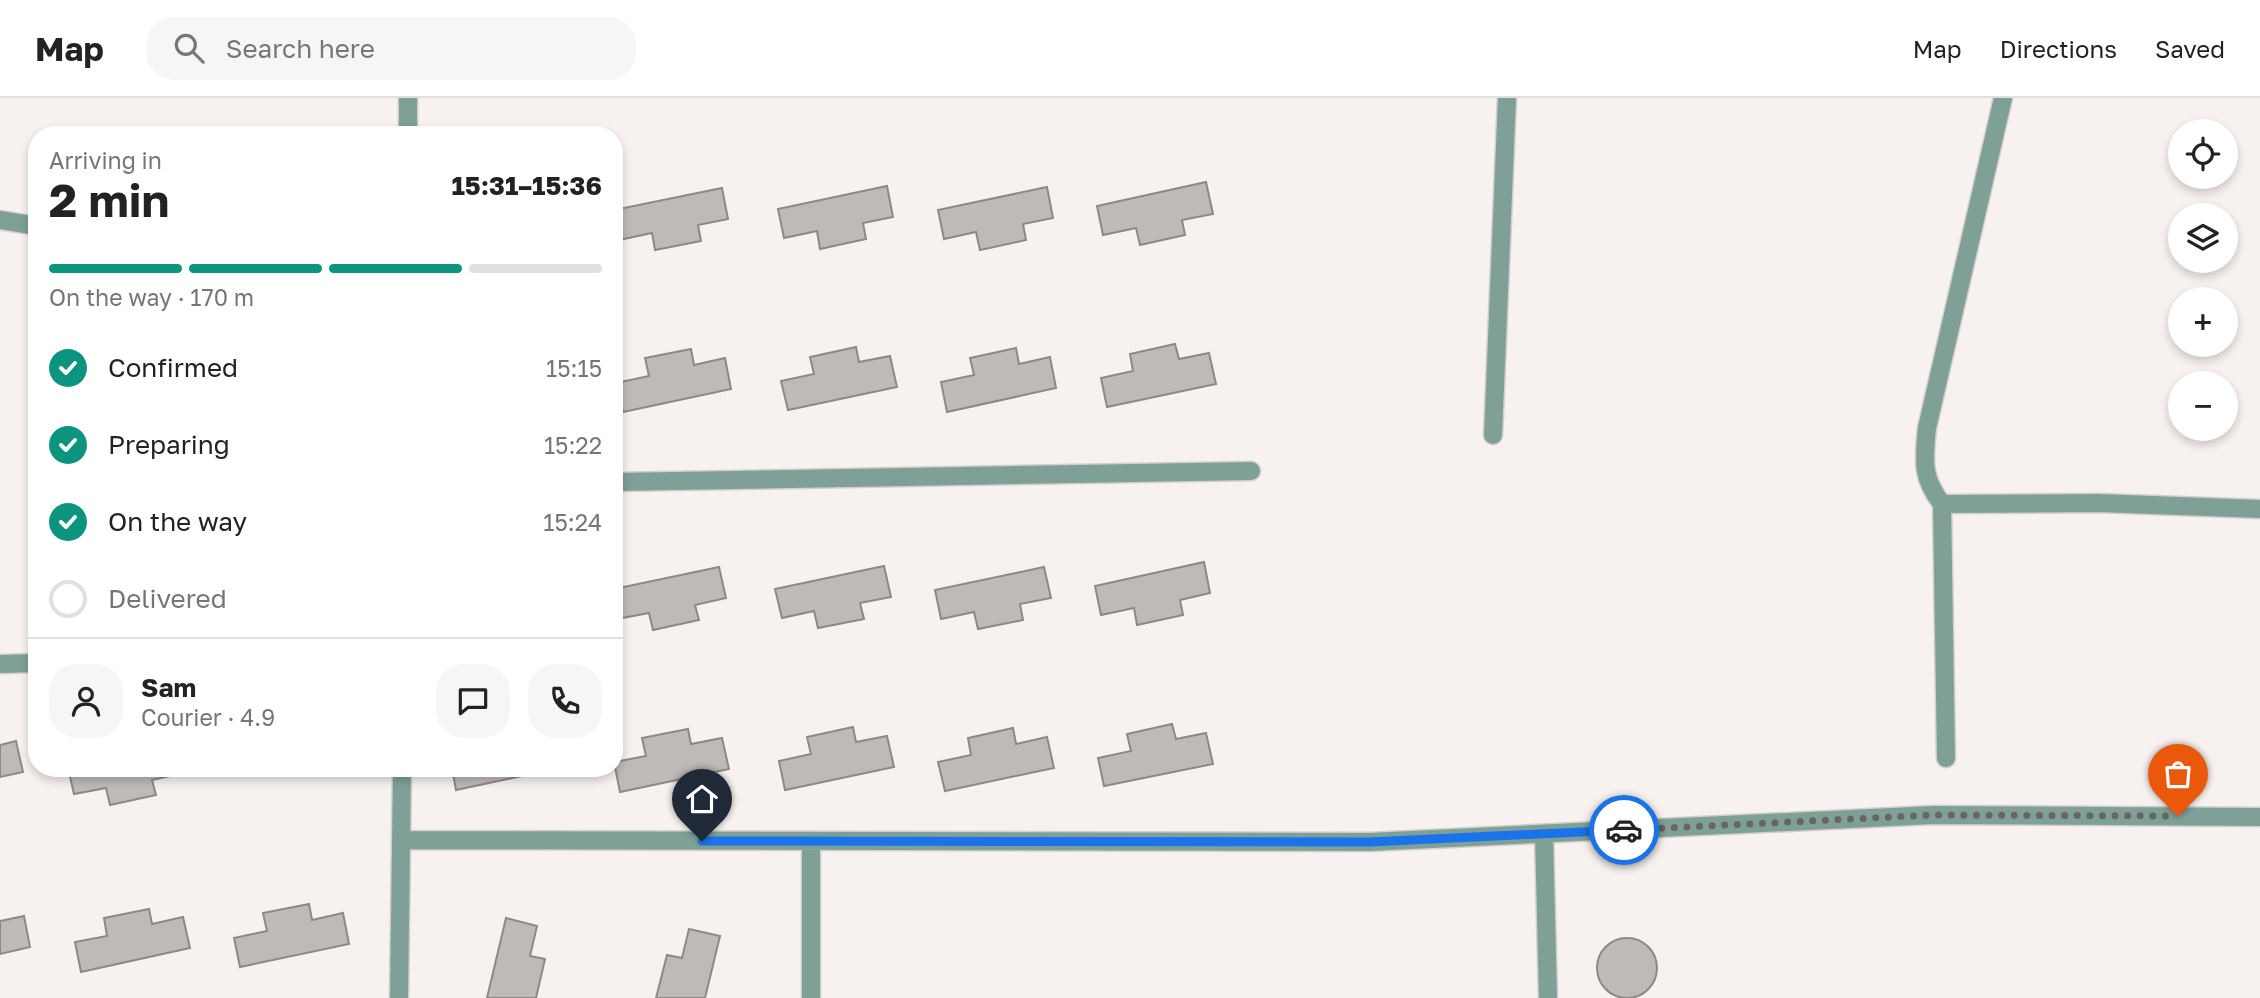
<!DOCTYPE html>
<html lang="en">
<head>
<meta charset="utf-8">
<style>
	:root { --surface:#fff; --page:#f6f6f6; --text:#222; --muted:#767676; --line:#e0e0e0; --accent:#0c947f }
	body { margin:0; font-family:"Golos Text",sans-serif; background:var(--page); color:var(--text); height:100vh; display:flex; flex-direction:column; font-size:26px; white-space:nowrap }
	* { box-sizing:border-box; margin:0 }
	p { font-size:23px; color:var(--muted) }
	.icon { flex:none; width:38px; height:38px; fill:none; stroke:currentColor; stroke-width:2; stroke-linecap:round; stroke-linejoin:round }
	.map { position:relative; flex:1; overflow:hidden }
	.side { position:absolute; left:28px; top:28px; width:595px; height:651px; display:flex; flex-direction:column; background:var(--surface); border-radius:28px; box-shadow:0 4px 10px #0003 }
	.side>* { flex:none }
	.fabs { position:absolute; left:2168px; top:21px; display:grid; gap:14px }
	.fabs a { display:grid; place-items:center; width:70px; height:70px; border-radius:50%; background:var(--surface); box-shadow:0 4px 10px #0003; font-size:35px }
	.pin { position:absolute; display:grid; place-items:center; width:60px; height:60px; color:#fff; margin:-72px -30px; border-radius:50% 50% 50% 0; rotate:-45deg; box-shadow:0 0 7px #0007 }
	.pin .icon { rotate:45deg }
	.courier { position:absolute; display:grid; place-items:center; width:70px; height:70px; margin:-35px; border:5px solid #1a73e8; border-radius:50%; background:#fff; color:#222; box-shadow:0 2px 9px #0007 }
	.headline em { font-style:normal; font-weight:700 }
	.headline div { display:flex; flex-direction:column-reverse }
	.headline { display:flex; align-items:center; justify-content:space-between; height:119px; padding:0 21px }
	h1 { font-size:46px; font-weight:700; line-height:52px }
	.bar { display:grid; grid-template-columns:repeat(4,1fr); gap:10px 7px; align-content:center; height:84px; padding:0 21px }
	.bar i { height:9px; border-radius:5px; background:var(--line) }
	.bar .active { background:var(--accent) }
	.bar p { grid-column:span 4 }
	.line { display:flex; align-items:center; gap:18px; padding:0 21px; border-top:2px solid var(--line) }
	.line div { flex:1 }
	.round { display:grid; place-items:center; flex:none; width:74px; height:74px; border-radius:28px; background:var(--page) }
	ol { padding:0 21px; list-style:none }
	li { display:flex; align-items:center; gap:21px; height:77px }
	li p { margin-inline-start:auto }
	li .icon { padding:7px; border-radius:50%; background:var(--accent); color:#fff; stroke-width:4 }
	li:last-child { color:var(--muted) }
	li i { width:38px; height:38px; border:4px solid var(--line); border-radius:50% }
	header { display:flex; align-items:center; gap:42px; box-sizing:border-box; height:98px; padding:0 35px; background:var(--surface); border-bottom:2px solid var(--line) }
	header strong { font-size:33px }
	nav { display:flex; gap:38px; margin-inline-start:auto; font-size:24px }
	.search { width:490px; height:63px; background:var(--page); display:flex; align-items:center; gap:18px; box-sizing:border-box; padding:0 24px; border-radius:28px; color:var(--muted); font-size:26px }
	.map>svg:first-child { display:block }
	.building { fill:#bfbab8; stroke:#8d8987; stroke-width:2 }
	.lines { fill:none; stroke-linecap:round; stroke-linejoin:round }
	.service-casing { stroke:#d4cfcd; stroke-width:21 }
	.minor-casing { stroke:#d4cfcd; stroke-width:21 }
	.service { stroke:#7fa097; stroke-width:18 }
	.minor { stroke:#7fa097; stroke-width:18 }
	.done { stroke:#686563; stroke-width:7; stroke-dasharray:0 12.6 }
	.route { stroke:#1a73e8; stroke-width:9 }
</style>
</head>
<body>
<header>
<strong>Map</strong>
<div class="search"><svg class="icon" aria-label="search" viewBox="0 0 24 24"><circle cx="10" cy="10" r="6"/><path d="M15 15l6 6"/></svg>Search here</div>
<nav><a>Map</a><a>Directions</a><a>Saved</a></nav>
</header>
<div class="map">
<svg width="2260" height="900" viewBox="0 0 2260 900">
	<rect width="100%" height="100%" fill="#f7f2ef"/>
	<path class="building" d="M1206,84L1213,116L1182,122L1185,137L1140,147L1136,130L1103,137L1097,108Z
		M887,88L893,119L863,125L866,141L820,151L817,133L784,140L778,111Z
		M1047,89L1053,120L1023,126L1026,142L980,152L976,134L944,141L938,112Z
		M722,90L728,121L698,127L701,143L655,152L652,135L619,142L614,112Z
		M1175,246L1179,261L1209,255L1216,286L1107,309L1101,280L1133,273L1130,256Z
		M856,249L859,264L890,258L897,289L788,312L781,283L814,276L810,259Z
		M1016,250L1019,266L1050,259L1056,290L947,314L941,284L974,277L970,260Z
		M691,251L694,267L725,260L731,291L623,314L616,285L649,278L645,260Z
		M1204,464L1210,495L1180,502L1183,517L1137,527L1134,510L1101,517L1095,488Z
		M884,468L891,499L860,505L864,521L818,530L814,513L782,520L775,491Z
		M719,469L726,500L695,507L699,522L653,532L649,515L617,521L614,491Z
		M1044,469L1051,500L1020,506L1023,522L978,531L974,514L941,521L935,492Z
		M1172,626L1176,641L1206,635L1213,666L1104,688L1098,660L1131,653L1127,636Z
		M853,629L856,644L887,638L894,669L785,692L779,663L811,656L807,639Z
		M1013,630L1016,646L1047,639L1054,670L945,693L938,664L971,657L968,640Z
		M688,631L691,646L722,640L729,671L620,694L614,664L646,658L642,640Z
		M16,643L23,674L0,679V647Z
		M68,670H182L183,675L152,682L156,697L110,707L106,690L74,696Z
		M452,670H559L456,692Z
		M309,806L312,822L343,815L349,846L240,869L234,840L267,833L263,815Z
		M149,811L152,826L183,819L190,850L81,874L75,844L107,838L104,820Z
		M24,818L30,849L0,856V823Z
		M506,820L537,828L530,858L545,861L536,900H487Z
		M689,831L720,838L705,900H656L667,857L682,860Z
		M1597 870a30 30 0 1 1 60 0a30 30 0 1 1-60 0Z"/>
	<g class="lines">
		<g class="service-casing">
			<path id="service" d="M1493,337L1507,0
				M1942,406L1946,660"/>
		</g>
		<g class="minor-casing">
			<path id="minor" d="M2003,0L1927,330C1924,362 1921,379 1942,406L2099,405L2260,411
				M408,37V0
				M0,122L37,128
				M614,384L1251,373
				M0,566L37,565
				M1544,736L1548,900
				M401,742L1369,744L1933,717L2260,719
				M399,900L402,670
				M811,900V743"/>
		</g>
		<use href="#service" class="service"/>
		<use href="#minor" class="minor"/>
	</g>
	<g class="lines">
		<path class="done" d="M1624,732L1933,717L2178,718"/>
		<path class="route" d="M702,743L1369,744L1624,732"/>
	</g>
</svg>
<div class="fabs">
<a><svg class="icon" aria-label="locate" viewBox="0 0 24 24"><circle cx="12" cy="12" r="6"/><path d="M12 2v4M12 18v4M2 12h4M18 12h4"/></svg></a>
<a><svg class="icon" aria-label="layers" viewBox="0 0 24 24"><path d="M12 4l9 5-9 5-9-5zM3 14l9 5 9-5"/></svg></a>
<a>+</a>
<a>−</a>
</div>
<div class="pin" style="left:2178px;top:718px;background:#ea580c"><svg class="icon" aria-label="bag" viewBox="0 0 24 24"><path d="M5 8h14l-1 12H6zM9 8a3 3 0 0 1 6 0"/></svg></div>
<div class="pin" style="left:702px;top:743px;background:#1f2937"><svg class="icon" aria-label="home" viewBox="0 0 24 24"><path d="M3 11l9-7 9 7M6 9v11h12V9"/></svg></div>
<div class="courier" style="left:1624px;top:732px"><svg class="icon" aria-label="car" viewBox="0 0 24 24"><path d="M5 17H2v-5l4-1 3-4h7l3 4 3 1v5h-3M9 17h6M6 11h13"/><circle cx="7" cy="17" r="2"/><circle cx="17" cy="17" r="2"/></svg></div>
<section class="side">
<div class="headline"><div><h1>2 min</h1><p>Arriving in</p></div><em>15:31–15:36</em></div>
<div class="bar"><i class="active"></i><i class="active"></i><i class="active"></i><i></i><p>On the way · 170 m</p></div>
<ol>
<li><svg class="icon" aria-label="check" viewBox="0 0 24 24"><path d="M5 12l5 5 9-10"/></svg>Confirmed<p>15:15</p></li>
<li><svg class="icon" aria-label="check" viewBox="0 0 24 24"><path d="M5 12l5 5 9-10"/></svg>Preparing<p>15:22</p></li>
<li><svg class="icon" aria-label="check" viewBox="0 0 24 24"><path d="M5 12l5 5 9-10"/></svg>On the way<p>15:24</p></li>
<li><i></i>Delivered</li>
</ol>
<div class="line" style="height:126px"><a class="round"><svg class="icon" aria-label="person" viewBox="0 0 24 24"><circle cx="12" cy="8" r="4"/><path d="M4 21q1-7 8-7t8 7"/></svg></a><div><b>Sam</b><p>Courier · 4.9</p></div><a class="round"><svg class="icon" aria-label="chat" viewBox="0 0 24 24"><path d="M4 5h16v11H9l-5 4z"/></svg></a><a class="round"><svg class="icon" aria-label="phone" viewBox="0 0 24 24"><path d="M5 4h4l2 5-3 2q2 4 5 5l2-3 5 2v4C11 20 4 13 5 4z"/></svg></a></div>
</section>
</div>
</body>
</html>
